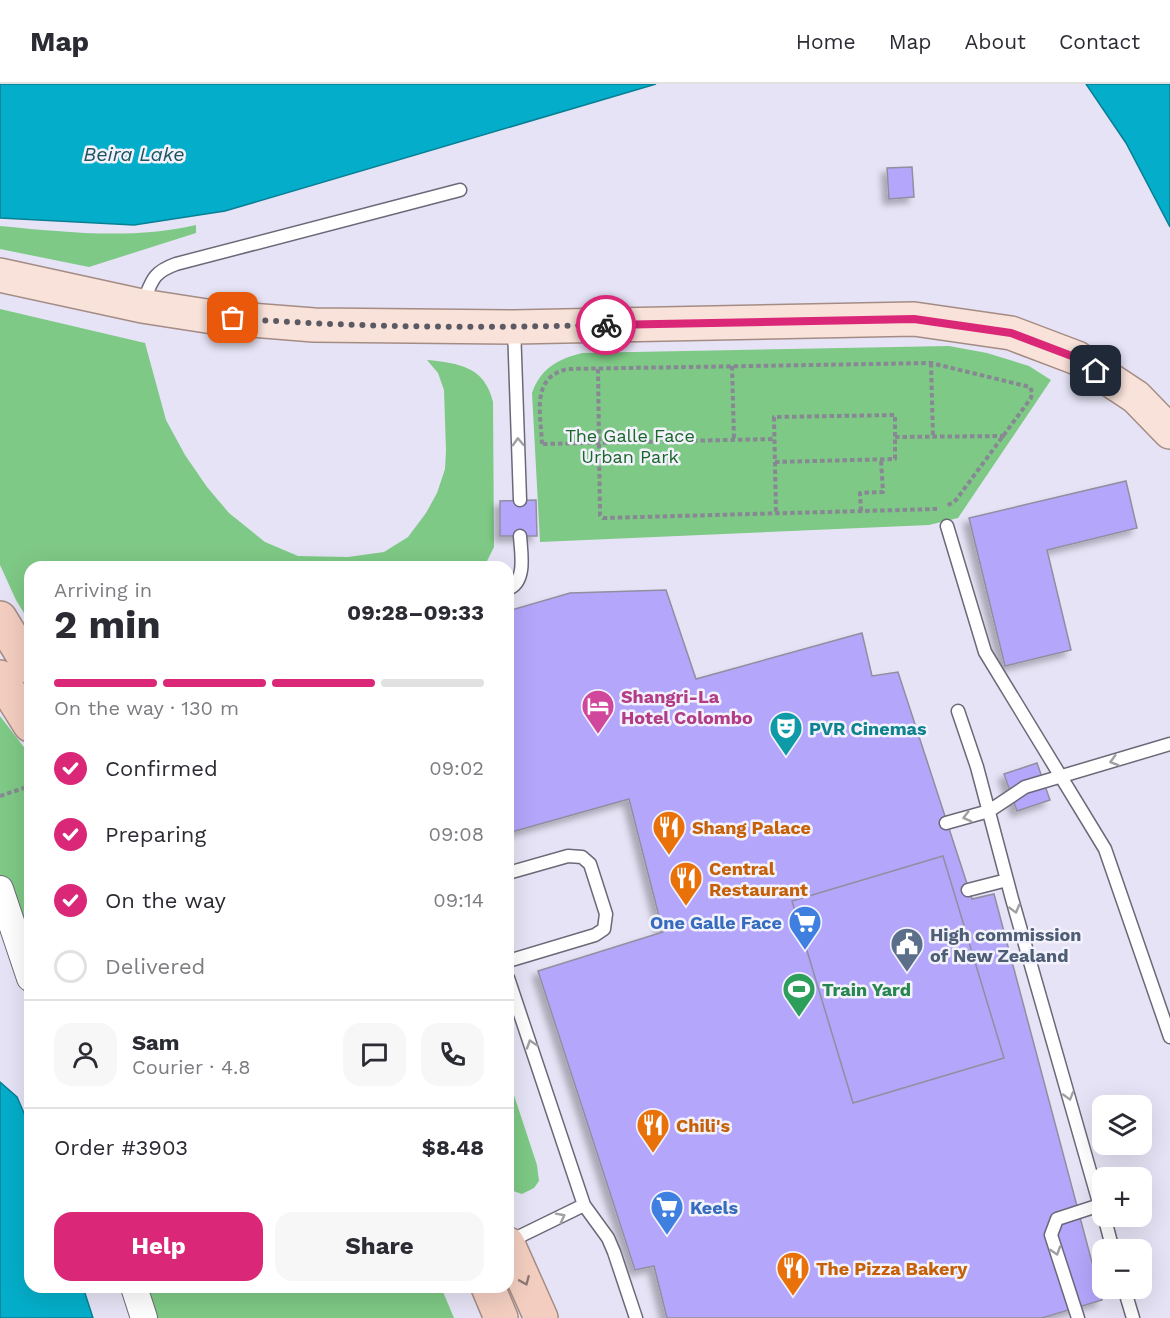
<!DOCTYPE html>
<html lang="en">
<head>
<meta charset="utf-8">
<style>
	:root { --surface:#fff; --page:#f7f7f7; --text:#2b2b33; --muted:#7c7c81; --line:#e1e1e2; --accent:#db2777 }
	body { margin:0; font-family:"Work Sans",sans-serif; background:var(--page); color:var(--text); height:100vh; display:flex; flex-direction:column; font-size:22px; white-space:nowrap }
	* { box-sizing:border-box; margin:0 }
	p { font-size:20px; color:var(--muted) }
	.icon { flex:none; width:33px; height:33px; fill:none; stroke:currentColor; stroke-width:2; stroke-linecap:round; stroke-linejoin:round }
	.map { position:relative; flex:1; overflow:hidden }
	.panel { position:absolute; left:24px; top:477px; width:490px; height:732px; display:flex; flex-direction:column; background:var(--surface); border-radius:18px; box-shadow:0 6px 24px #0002 }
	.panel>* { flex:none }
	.buttons { position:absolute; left:1092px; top:1011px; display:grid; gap:12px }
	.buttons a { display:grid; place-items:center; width:60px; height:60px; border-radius:12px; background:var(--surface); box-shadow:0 6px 24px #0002; font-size:30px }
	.pin { position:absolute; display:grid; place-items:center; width:51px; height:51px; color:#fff; margin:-26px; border-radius:12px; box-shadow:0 3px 9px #0006 }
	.courier { position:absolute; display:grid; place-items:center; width:60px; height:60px; margin:-30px; border:4px solid #db2777; border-radius:50%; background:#fff; color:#222; box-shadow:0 2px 8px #0007 }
	.head em { font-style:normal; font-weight:700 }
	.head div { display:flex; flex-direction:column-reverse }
	.head { display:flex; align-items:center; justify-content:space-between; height:102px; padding:0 30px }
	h1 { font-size:39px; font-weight:700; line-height:45px }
	.bar { display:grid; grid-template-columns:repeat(4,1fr); gap:9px 6px; align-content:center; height:72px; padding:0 30px }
	.bar i { height:8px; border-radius:4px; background:var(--line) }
	.bar .selected { background:var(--accent) }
	.bar p { grid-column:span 4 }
	.line { display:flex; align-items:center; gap:15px; padding:0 30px; border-top:2px solid var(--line) }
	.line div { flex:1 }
	.round { display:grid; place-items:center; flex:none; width:63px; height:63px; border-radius:18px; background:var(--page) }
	ol { padding:0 30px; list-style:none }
	li { display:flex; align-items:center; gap:18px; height:66px }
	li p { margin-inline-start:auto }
	li .icon { padding:6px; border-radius:50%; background:var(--accent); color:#fff; stroke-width:4 }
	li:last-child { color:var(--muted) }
	li i { width:33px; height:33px; border:3px solid var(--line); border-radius:50% }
	.action { display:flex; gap:12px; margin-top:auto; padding:12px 30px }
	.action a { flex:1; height:69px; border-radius:18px; background:var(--accent); color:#fff; font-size:24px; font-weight:700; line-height:69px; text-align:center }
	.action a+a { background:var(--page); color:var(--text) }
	header { display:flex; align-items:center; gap:36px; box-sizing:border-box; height:84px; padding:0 30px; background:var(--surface); border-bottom:2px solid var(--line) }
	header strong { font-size:28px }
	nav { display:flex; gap:33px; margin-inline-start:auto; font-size:21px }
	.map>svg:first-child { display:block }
	.green { fill:#7ec985 }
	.water { fill:#04aeca; stroke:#087f94; stroke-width:1.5 }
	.building { fill:#b4a6fb; stroke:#908f9f; stroke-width:1.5; filter:url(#shadow) }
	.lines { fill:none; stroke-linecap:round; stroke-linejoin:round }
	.lane-casing { stroke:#6b6978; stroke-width:15 }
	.street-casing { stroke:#6b6978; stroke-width:28 }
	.primary-casing { stroke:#a48c84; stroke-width:36 }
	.highway-casing { stroke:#a48c84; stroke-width:36 }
	.path { stroke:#888794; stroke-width:4; stroke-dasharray:4.5 3; stroke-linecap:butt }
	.lane { stroke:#fff; stroke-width:12 }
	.street { stroke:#fff; stroke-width:26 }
	.primary { stroke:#f8e2d9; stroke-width:33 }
	.highway { stroke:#f3cec0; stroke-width:33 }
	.oneway { stroke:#a09fa2 }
	.oneway2 { stroke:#8d7874 }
	.done { stroke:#5b5a64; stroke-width:6; stroke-dasharray:0 10.8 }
	.route { stroke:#db2777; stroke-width:8 }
	.labels { text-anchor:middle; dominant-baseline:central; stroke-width:5; stroke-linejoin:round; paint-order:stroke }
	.park-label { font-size:18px; fill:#1a6728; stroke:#f2f1fc }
	.hotel-label { font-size:18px; font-weight:bold; fill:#b23c85; stroke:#f2f1fc; text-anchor:start }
	.culture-label { font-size:18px; font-weight:bold; fill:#0d838f; stroke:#f2f1fc; text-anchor:start }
	.food-label { font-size:18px; font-weight:bold; fill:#c56008; stroke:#f2f1fc; text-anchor:start }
	.shop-label { font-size:18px; font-weight:bold; fill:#366cbe; stroke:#f2f1fc; text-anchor:end }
	.service-label { font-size:18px; font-weight:bold; fill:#4e5e75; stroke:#f2f1fc; text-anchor:start }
	.leisure-label { font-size:18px; font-weight:bold; fill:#27864d; stroke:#f2f1fc; text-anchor:start }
	.water-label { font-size:20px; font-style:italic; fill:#1b545f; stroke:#f2f1fc }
</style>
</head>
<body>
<header>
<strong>Map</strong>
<nav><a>Home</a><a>Map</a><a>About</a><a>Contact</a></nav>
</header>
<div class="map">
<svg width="1170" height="1234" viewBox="0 0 1170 1234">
	<defs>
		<filter id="shadow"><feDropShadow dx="-5.5" dy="5.5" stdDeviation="3" flood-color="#0004"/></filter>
	</defs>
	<rect width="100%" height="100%" fill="#e5e3f5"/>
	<path class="green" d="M196,141V149L89,183L0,165V142C65,148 131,156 196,141Z
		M0,225L145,259L166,336L185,371L207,403L229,429L265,458L298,472L348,473L384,468L408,453L426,429L437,409L445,385L446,367L444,306L438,289L427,276C459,279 485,283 493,318L494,463L484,483H30V539L16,516L0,481Z
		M949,262L987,269L1029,282L1051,296L958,434L929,441L540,458L532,309C541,284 558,275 582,269Z
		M0,632L30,671V926L0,836Z
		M508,993L537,1081L539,1097L534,1104L522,1110L513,1107L509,1102Z
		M120,1203H441L454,1234H130Z"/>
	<path class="water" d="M0,0H656L225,127L134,141L0,134Z
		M1086,0H1170V143L1126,59Z
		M0,998L17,1013L30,1043V1203H83L93,1234H0Z"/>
	<path class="building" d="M912,83L914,113L889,115L887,84Z
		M1126,397L1137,444L1047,466L1071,566L1005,582L969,434Z
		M536,416L537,452H500V417Z
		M666,506L696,595L862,549L872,592L898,588L972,815L994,810L1102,1216L1042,1234H667L654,1182L635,1186L538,887L663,848L629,715L508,749V527L570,509Z
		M1037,679L1050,716L1017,727L1004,690Z
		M943,772L1004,974L853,1019L792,817Z"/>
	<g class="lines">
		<g class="lane-casing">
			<path id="lane" d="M142,221C152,198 151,189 176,180L460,106
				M514,243L520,416
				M947,442L985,568L1105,765L1170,953
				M508,505C527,498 521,468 520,452
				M958,627L977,683L1012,815L1102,1129
				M946,739L989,727L1025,703L1170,660
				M508,789L568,772L582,773L590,780L606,830L604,845L595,851L508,877
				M968,806L1007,796
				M508,894L584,1121L508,1158
				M584,1121L608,1154L614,1168L636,1234
				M1104,1132L1113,1166
				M1124,1204L1133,1234
				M1078,1234L1051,1151L1057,1135L1100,1121"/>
		</g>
		<g class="street-casing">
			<path id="street" d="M0,805L30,894
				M134,1203L144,1234"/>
		</g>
		<g class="primary-casing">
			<path id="primary" d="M0,191L142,222L213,233L314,241L514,243L914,235L1011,249L1077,274L1136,313L1170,348"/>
		</g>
		<g class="highway-casing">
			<path id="highway" d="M0,534L30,583
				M0,593L30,641
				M508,1160L541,1234
				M488,1203L501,1234"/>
		</g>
		<path class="path" d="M931,279L933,353
			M732,282L734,356
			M598,285L600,431L603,434L937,425
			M895,353L1005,352
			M542,360C541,330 530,293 568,285L931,279L1030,303L1032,308L1031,314L956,416L947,422
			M543,360L774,355
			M775,378L895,375V331L774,333L776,430
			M861,427L860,409L883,408L881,376
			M0,712L30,702"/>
		<use href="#lane" class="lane"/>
		<use href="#street" class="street"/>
		<use href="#primary" class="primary"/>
		<use href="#highway" class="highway"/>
	</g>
	<defs><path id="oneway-chevron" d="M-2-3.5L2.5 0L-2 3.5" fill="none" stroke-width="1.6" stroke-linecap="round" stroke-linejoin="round" transform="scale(1.5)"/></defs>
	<g class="oneway">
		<use href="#oneway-chevron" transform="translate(518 358) rotate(-92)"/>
		<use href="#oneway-chevron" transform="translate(1114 677) rotate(164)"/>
		<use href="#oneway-chevron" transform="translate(967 733) rotate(165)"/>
		<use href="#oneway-chevron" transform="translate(1015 825) rotate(74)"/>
		<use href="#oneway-chevron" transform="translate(531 960) rotate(-108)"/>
		<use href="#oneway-chevron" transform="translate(1069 1012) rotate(74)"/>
		<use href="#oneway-chevron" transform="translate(561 1133) rotate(-27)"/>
		<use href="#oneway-chevron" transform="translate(1056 1167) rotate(72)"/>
	</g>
	<use class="oneway2" href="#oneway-chevron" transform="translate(525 1197) rotate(67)"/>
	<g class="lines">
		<path class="done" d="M233,234C357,244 481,244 606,241"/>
		<path class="route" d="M606,241L914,235L1011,249L1077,274L1096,287"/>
	</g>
	<defs>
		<g id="hotel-pin" transform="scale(1.725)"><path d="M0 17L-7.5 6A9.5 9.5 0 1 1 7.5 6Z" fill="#d1479c" stroke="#f2f1fc"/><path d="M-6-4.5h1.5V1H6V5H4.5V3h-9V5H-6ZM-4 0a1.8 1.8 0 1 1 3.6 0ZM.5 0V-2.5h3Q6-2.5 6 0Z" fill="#fff"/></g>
		<g id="theatre-pin" transform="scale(1.725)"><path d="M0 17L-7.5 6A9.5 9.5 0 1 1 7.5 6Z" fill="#0f9aa8" stroke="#f2f1fc"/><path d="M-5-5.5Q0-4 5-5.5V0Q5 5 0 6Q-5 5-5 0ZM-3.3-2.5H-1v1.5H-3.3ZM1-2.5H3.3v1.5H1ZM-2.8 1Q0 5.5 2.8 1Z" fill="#fff"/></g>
		<g id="restaurant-pin" transform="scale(1.725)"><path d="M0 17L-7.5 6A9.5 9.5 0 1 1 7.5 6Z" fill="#e8710a" stroke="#f2f1fc"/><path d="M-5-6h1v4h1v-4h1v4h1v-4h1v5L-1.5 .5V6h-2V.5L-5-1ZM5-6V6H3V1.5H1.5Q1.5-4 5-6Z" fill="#fff"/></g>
		<g id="supermarket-pin" transform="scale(1.725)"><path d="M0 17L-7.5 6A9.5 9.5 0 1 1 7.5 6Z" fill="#3f7fe0" stroke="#f2f1fc"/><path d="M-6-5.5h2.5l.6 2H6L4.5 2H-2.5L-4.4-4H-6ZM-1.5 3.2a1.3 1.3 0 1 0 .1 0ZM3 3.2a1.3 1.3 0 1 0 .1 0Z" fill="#fff"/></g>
		<g id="civic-pin" transform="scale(1.725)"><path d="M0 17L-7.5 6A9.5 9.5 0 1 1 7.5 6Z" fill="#5c6f8a" stroke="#f2f1fc"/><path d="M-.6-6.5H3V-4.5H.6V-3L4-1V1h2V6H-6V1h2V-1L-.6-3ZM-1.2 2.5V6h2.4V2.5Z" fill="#fff"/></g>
		<g id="stadium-pin" transform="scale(1.725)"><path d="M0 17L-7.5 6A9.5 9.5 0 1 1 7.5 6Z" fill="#2e9e5b" stroke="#f2f1fc"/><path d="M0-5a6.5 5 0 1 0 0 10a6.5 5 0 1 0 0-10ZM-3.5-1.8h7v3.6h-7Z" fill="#fff"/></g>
	</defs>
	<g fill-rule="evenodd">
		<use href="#hotel-pin" x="598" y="622"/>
		<use href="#theatre-pin" x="786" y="644"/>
		<use href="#restaurant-pin" x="669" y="743"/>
		<use href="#restaurant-pin" x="686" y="794"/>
		<use href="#supermarket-pin" x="805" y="838"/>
		<use href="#civic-pin" x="907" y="860"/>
		<use href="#stadium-pin" x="799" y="905"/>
		<use href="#restaurant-pin" x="653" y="1041"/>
		<use href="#supermarket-pin" x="667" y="1123"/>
		<use href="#restaurant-pin" x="793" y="1184"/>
	</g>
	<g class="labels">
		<g class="park-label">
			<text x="630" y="351">The Galle Face<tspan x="630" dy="21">Urban Park</tspan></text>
		</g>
		<g class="hotel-label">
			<text x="621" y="612">Shangri-La<tspan x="621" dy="21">Hotel Colombo</tspan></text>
		</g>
		<g class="culture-label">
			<text x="809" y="644">PVR Cinemas</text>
		</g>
		<g class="food-label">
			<text x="692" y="743">Shang Palace</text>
			<text x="709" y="784">Central<tspan x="709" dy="21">Restaurant</tspan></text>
			<text x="676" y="1041">Chili's</text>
			<text x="816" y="1184">The Pizza Bakery</text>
		</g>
		<g class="shop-label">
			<text x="782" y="838">One Galle Face</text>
			<text x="690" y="1123" text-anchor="start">Keels</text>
		</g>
		<g class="service-label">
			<text x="930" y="850">High commission<tspan x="930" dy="21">of New Zealand</tspan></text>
		</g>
		<g class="leisure-label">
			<text x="822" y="905">Train Yard</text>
		</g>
		<g class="water-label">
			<text x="134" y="70">Beira Lake</text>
		</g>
	</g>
</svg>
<div class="buttons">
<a><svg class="icon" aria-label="layers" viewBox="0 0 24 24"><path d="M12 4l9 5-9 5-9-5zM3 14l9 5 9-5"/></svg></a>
<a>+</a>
<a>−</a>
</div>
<div class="pin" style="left:233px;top:234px;background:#ea580c"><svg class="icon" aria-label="bag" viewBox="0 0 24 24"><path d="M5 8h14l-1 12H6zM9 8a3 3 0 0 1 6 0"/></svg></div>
<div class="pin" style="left:1096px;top:287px;background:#1f2937"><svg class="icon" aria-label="home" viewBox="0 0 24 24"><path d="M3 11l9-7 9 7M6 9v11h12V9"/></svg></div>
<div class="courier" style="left:606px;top:241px"><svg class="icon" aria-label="bike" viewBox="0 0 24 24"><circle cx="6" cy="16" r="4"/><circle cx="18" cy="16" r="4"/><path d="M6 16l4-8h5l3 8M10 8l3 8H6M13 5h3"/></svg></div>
<section class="panel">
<div class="head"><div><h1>2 min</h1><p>Arriving in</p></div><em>09:28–09:33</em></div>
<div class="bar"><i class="selected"></i><i class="selected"></i><i class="selected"></i><i></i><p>On the way · 130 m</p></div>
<ol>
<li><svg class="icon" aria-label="check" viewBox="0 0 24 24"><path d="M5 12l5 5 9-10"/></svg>Confirmed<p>09:02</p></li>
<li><svg class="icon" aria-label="check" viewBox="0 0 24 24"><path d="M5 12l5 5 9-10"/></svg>Preparing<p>09:08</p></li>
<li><svg class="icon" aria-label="check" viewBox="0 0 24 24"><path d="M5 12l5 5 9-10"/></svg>On the way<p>09:14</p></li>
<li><i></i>Delivered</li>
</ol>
<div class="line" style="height:108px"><a class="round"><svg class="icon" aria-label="person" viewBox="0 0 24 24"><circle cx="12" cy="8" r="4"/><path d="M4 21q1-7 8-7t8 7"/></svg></a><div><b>Sam</b><p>Courier · 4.8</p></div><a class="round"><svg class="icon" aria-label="chat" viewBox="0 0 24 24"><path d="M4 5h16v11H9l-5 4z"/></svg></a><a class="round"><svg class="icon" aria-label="phone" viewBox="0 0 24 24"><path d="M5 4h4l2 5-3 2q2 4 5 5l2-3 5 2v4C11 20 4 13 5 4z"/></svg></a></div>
<div class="line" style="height:78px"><div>Order #3903</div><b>$8.48</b></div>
<div class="action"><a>Help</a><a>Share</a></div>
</section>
</div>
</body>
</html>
